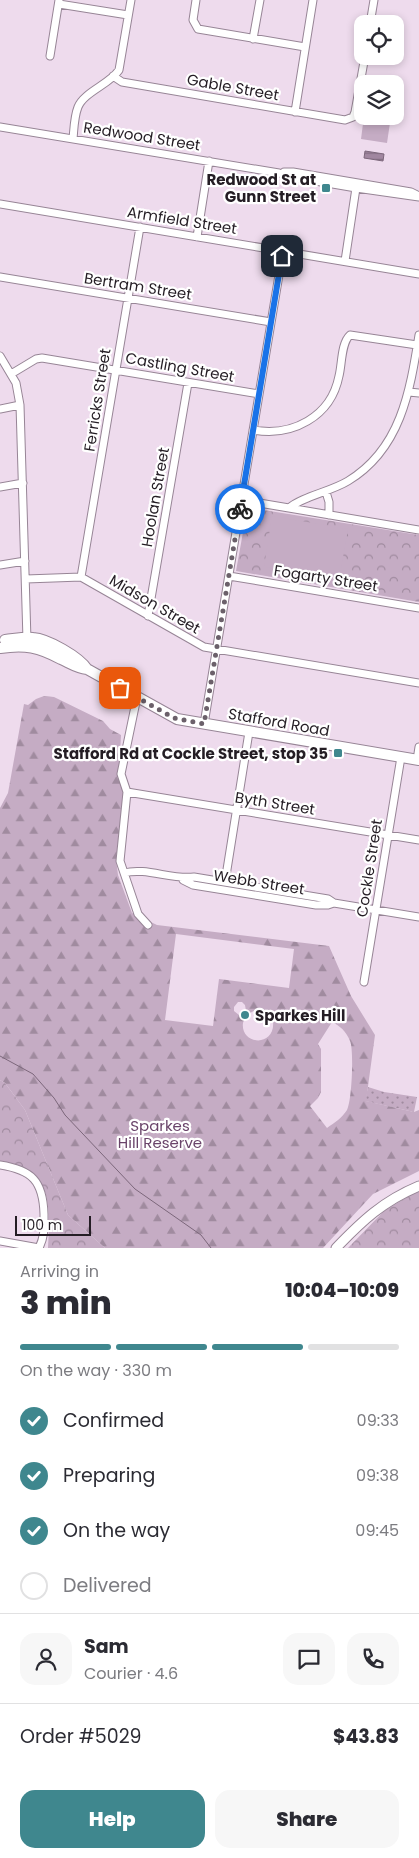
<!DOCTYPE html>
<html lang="en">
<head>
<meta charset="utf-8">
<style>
	:root { --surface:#fff; --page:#f7f7f7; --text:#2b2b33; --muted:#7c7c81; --line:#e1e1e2; --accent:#3f878e }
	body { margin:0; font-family:Poppins,sans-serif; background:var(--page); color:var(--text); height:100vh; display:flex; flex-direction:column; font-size:19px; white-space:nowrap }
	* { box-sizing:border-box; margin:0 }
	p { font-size:16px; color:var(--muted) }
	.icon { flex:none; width:28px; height:28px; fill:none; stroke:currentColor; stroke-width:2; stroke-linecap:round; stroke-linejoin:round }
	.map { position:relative; height:1248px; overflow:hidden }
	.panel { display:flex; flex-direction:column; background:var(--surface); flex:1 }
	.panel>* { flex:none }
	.controls { position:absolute; left:354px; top:15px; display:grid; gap:10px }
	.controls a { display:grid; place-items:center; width:50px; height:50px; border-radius:10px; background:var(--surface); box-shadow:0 2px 8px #0003; font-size:25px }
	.scale { position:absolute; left:15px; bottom:12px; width:76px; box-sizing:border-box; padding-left:5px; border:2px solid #241d24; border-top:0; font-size:14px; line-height:18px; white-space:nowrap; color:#241d24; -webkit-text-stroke:4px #fff; paint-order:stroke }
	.pin { position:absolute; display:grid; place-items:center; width:42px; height:42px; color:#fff; margin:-21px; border-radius:10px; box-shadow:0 2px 8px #0006 }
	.courier { position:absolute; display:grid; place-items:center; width:50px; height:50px; margin:-25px; border:4px solid #1a73e8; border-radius:50%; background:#fff; color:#222; box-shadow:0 1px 6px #0007 }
	.overview em { font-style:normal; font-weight:800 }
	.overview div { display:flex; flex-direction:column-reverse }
	.overview { display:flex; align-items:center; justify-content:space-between; height:85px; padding:0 20px }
	h1 { font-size:32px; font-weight:800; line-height:38px }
	.bar { display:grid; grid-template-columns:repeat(4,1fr); gap:8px 5px; align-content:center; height:60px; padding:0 20px }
	.bar i { height:6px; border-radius:4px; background:var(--line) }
	.bar .active { background:var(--accent) }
	.bar p { grid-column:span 4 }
	.line { display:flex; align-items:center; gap:12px; padding:0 20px; border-top:1px solid var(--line) }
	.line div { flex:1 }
	.round { display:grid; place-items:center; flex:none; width:52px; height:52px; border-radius:15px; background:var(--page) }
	ol { padding:0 20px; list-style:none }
	li { display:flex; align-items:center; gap:15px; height:55px }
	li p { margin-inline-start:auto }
	li .icon { padding:5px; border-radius:50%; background:var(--accent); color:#fff; stroke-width:4 }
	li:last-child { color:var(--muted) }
	li i { width:28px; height:28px; border:2px solid var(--line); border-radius:50% }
	.button { display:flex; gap:10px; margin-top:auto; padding:10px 20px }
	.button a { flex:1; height:58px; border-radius:15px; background:var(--accent); color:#fff; font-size:20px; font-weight:800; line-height:58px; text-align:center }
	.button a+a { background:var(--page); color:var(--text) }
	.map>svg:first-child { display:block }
	.grass { fill:url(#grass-dots) }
	.forest { fill:url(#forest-firs); fill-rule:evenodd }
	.park { fill:url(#park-crowns) }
	.garden { fill:#c5acc4 }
	.water { fill:url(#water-rules); stroke:#7c677b }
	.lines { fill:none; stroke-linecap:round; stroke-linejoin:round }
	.stream { stroke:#7c677b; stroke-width:1 }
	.minor-casing { stroke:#978596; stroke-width:9 }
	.major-casing { stroke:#978596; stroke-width:11 }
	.highway-casing { stroke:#978596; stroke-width:12 }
	.minor { stroke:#fff; stroke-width:7 }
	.major { stroke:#fff; stroke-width:9 }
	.highway { stroke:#fff; stroke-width:10 }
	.done { stroke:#6b606a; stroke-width:5; stroke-dasharray:0 9 }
	.route { stroke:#1a73e8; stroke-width:6 }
	.poi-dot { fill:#3f878e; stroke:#fff; stroke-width:2 }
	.labels { text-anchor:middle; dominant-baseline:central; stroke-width:4.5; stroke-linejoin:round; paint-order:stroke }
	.street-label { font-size:15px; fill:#241d24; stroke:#fff }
	.poi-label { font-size:15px; font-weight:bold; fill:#241d24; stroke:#fff; text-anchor:end }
	.park-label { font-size:15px; fill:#6a446a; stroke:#fff }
</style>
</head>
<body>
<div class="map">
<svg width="419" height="1248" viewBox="0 0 419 1248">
	<defs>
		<pattern id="grass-dots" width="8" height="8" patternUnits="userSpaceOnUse" patternTransform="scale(1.25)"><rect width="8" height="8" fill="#c5acc4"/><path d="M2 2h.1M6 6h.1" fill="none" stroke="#a08b9f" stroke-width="1.8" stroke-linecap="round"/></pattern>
		<pattern id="forest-firs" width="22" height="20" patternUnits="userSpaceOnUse" patternTransform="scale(1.25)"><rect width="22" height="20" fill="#c5acc4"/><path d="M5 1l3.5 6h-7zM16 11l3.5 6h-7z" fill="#a08b9f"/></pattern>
		<pattern id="park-crowns" width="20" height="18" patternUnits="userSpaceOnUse" patternTransform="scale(1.25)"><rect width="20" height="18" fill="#c5acc4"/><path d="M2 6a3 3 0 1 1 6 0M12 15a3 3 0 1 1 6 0" fill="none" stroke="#a08b9f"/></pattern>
		<pattern id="water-rules" width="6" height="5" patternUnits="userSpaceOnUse" patternTransform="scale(1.25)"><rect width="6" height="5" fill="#a187a0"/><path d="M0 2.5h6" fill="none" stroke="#836e82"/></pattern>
	</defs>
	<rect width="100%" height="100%" fill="#eedbed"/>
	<path class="grass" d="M368,1087L384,1092L417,1097L414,1112L365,1101Z"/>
	<path class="forest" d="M44,696L54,697L103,721L110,729L121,735L119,773L124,795L116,859L118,875L132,913L157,925L329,946L351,996L375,1035L366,1101L414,1112L419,1110V1171L373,1194L323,1248H105L68,1215L25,1110L5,1083L0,1080V808L8,793L24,704L28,705L36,699ZM176,934L294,949L289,988L219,979L213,1026L165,1020ZM238,1002H242L245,1005L246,1011L243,1014L239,1015L234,1011V1007ZM257,1010L267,1013L273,1021C276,1048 240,1045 243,1023C245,1016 250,1012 257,1010ZM332,1022C340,1026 346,1031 350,1041C354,1049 352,1101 347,1110C342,1118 334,1123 327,1128L310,1106L318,1098L321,1092V1049L318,1044Z"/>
	<path class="park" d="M251,508L419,535V602L236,571L247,510Z
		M0,1080L5,1083L25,1110L68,1215L105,1248H48C50,1204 53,1168 0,1161Z
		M419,1190V1248H348L384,1211Z"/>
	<path class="garden" d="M364,116H391L387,143L361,139Z
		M272,516L348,529L339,580L264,567Z"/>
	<path class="water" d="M365,151L384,154L383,161L364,158Z"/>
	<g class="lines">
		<path class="stream" d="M0,1056L33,1074L54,1098L65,1115L135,1189L201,1235L211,1248"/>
		<g class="minor-casing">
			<path id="minor" d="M196,0L193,20L198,29L305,47
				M59,4L128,15
				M370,24L374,0
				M253,39L260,0
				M50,56L59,0
				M113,76L122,82L345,120L353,117L355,112L365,56
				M295,112L313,0
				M0,127L279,173L292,177L356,188L419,197
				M73,139C74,129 74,117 78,107C84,92 110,84 119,70L131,0
				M284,172H293L411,192L419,196
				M0,204L419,274
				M197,237L209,161
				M345,261L356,188
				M0,277L271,322
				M0,356L16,383L20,405L27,640
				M11,374L36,359L42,358L259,394
				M409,392L419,393
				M0,409L20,405
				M253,430C292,437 331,417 339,376C342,365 341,343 350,335L417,345
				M0,487L23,483
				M326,492L329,502V515
				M241,500L289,508C303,496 330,492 348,481C401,449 410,391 419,335
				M289,508L419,530
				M0,565L25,561
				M229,576L419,608
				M81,577L140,227
				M26,579L81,577L204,647L419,683
				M148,616L188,383
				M137,697L121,774L127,792L120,861L138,914L148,925
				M204,724L283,251
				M417,760L419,747
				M127,792L419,840
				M124,873C146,867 171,880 194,877L328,899L334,903L419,917
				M183,880L193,885L316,905H328L334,903
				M225,882L249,732
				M364,982L401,757
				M0,1165C32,1170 43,1181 44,1214C44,1228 45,1235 39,1248
				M0,1241L39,1248"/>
		</g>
		<g class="major-casing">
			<path id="major" d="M336,1248C362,1221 383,1201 419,1186"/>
		</g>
		<g class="highway-casing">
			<path id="highway" d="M5,640C15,639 24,637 33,638C48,639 79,657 87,669
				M0,648C25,644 39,647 61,659C70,663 77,668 87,669L177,719L419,760"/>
		</g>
		<use href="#minor" class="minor"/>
		<use href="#major" class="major"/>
		<use href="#highway" class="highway"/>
	</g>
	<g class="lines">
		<path class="done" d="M120,688L174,718L204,724L240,509"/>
		<path class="route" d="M240,509L282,256"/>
	</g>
	<g class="poi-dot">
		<rect x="321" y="183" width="10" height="10" rx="2.5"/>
		<rect x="333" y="748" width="10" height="10" rx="2.5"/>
		<circle cx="245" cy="1015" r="5"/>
	</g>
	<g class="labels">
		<g class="street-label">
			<text transform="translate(233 87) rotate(10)">Gable Street</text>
			<text transform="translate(142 136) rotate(9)">Redwood Street</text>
			<text transform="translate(182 220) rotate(9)">Armfield Street</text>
			<text transform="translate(138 286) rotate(9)">Bertram Street</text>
			<text transform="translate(180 367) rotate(10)">Castling Street</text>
			<text transform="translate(97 400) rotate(-81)">Ferricks Street</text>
			<text transform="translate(155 497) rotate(-80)">Hoolan Street</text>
			<text transform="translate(326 578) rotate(9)">Fogarty Street</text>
			<text transform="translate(155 604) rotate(30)">Midson Street</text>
			<text transform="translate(279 722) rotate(10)">Stafford Road</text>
			<text transform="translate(275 803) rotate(9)">Byth Street</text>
			<text transform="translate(369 868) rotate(-81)">Cockle Street</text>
			<text transform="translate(259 882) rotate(9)">Webb Street</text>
		</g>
		<g class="poi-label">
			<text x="316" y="179">Redwood St at<tspan x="316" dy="17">Gunn Street</tspan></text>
			<text x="328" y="753">Stafford Rd at Cockle Street, stop 35</text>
			<text x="255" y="1015" text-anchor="start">Sparkes Hill</text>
		</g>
		<g class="park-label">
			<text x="160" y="1125">Sparkes<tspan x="160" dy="17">Hill Reserve</tspan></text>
		</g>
	</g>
</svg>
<div class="controls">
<a><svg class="icon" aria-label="locate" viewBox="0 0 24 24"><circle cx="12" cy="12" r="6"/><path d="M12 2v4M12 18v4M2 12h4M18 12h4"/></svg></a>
<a><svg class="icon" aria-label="layers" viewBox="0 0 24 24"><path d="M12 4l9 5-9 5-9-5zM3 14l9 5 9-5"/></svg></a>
</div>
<div class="scale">100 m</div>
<div class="pin" style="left:120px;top:688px;background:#ea580c"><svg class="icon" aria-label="bag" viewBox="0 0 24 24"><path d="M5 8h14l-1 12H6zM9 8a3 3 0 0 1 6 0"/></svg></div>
<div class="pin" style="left:282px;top:256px;background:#1f2937"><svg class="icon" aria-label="home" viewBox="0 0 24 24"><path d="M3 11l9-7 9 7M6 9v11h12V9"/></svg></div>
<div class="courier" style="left:240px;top:509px"><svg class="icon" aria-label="bike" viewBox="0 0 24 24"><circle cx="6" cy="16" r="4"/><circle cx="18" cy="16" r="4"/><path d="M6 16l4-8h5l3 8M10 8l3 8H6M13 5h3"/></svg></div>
</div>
<section class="panel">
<div class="overview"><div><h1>3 min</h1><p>Arriving in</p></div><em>10:04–10:09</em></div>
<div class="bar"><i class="active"></i><i class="active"></i><i class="active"></i><i></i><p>On the way · 330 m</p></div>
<ol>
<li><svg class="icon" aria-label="check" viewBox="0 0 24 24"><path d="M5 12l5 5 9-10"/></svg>Confirmed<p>09:33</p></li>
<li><svg class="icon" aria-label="check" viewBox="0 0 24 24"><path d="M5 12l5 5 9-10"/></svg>Preparing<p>09:38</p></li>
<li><svg class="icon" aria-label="check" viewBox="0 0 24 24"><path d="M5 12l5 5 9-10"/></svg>On the way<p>09:45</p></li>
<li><i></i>Delivered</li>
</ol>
<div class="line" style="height:90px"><a class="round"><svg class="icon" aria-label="person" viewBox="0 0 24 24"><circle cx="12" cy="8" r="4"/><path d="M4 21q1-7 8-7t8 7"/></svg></a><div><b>Sam</b><p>Courier · 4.6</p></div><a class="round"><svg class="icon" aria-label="chat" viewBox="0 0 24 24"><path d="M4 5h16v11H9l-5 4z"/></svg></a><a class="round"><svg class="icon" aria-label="phone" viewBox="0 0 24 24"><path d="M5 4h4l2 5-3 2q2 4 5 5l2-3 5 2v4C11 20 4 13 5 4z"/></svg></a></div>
<div class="line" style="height:65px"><div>Order #5029</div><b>$43.83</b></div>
<div class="button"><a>Help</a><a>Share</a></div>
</section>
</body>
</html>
